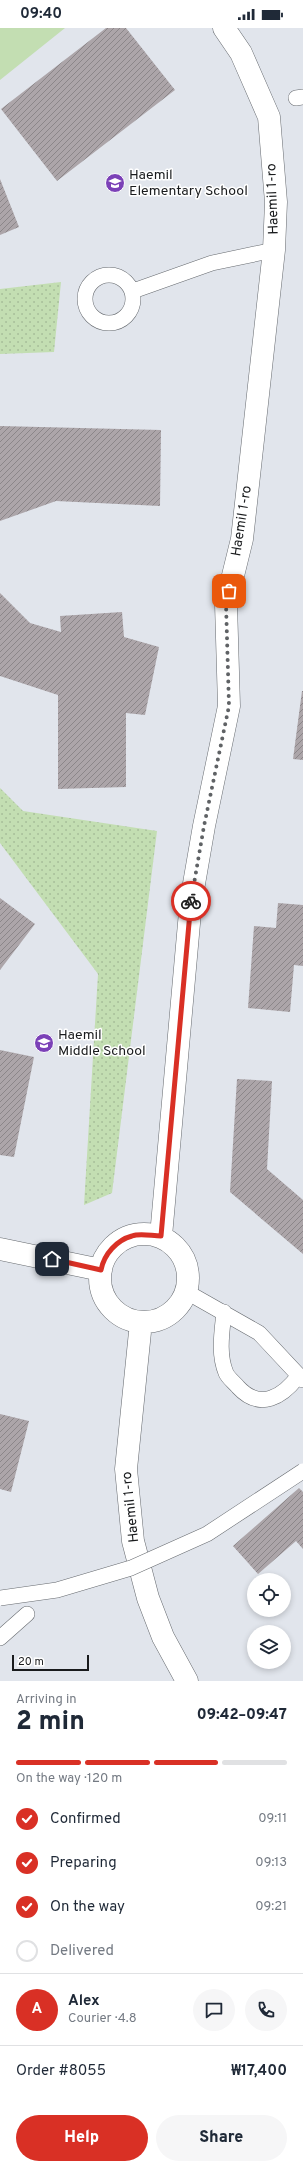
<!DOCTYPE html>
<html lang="en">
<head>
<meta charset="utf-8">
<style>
	:root { --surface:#fff; --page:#f6f6f7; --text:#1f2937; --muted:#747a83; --line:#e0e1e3; --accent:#d93025 }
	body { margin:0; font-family:Overpass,sans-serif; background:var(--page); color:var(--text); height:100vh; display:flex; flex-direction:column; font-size:15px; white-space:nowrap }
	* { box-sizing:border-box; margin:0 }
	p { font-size:13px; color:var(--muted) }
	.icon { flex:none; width:22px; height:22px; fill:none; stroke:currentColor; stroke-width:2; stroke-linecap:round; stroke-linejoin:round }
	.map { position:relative; height:1653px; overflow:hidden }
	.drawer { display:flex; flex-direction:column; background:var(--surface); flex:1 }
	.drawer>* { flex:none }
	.fabs { position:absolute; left:247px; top:1545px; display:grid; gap:8px }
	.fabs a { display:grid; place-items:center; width:44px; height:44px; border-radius:50%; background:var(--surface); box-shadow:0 2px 6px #0003; font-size:20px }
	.scale { position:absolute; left:12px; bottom:10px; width:77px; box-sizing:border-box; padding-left:4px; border:2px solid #191b1d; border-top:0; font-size:11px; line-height:14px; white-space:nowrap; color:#191b1d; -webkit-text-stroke:3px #fff; paint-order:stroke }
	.pin { position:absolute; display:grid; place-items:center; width:34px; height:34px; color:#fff; margin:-17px; border-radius:8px; box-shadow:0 2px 6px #0006 }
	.courier { position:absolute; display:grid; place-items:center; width:40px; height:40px; margin:-20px; border:3px solid #d93025; border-radius:50%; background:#fff; color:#222; box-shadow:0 1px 5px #0007 }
	.head em { font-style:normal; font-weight:800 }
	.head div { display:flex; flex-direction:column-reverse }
	.head { display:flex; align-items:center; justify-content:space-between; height:68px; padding:0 16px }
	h1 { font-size:26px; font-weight:800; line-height:30px }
	.bar { display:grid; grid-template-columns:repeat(4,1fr); gap:6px 4px; align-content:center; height:48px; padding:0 16px }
	.bar i { height:5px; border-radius:3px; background:var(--line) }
	.bar .active { background:var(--accent) }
	.bar p { grid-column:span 4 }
	.line { display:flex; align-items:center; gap:10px; padding:0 16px; border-top:1px solid var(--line) }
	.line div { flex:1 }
	.round { display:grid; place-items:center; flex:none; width:42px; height:42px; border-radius:21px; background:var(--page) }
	ol { padding:0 16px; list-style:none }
	li { display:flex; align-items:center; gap:12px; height:44px }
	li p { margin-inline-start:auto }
	li .icon { padding:4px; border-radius:50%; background:var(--accent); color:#fff; stroke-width:4 }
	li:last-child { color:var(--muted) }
	li i { width:22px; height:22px; border:2px solid var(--line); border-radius:50% }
	.action { display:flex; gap:8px; margin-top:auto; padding:8px 16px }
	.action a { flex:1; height:46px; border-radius:24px; background:var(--accent); color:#fff; font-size:16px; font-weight:800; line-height:46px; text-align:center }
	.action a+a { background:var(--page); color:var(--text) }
	.status { display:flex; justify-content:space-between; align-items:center; height:28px; padding:0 20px; background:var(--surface); direction:ltr }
	.status svg { height:11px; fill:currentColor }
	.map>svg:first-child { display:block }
	.grass { fill:url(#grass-dots) }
	.garden { fill:#c3deb2 }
	.building { fill:url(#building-hatch) }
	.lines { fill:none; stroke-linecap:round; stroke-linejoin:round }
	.lane-casing { stroke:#666a6f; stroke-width:16 }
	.secondary-casing { stroke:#666a6f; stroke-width:23 }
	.lane { stroke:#fff; stroke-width:15 }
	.secondary { stroke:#fff; stroke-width:22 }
	.lane-bridge-casing { stroke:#666a6f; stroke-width:16; stroke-linecap:butt }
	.lane-bridge { stroke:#fff; stroke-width:15 }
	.done { stroke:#5f6265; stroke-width:4; stroke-dasharray:0 7.2 }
	.route { stroke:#d93025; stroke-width:5 }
	.labels { text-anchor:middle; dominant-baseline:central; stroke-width:3; stroke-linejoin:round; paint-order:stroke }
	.poi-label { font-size:14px; fill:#191b1d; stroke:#fff; text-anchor:start }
	.street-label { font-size:14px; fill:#191b1d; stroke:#fff }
</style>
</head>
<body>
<div class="status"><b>09:40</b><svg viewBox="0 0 49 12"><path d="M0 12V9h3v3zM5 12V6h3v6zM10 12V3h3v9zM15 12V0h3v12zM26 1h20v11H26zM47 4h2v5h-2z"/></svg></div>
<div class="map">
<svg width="303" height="1653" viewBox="0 0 303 1653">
	<defs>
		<pattern id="grass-dots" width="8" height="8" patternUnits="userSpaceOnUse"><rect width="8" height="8" fill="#c3deb2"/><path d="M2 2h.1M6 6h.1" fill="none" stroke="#a7be99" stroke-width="1.8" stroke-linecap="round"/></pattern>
		<pattern id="building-hatch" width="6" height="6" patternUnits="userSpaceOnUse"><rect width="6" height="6" fill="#aca5a9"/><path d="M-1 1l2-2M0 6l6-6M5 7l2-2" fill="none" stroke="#8b8689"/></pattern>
	</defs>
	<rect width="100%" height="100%" fill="#e1e5ec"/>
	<path class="grass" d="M61,254L54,324L0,326V261Z
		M0,760L23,783L157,803L112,1165L84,1177L98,946L0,815Z"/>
	<path class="garden" d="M0,0H65L0,52Z"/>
	<path class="building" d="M106,0H126L175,62L57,153L1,81Z
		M0,151L19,199L0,207Z
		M0,398L161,402L160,478L56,473L0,493Z
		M0,565L30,595L61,604L60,588L122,584L124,609L159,619L145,687L126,685V759L58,761V667L0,648Z
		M302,663H303V732L293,731Z
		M0,870L35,896L0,942Z
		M278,875L303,877V938L294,937L290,984L248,980L254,898L276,900Z
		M0,1022L34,1029L14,1129L0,1127Z
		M237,1051L272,1053L267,1141L303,1172V1226L230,1164Z
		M0,1386L29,1393L11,1464L0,1461Z
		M299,1460L303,1464V1521L296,1513L258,1546L233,1518Z"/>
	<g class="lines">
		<g class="lane-casing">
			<path id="lane" d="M296,70L303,69
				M85 271a24 24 0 1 1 48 0a24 24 0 1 1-48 0Z
				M133,263L212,235L274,222
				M185,1263L259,1305L303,1352
				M224,1284C222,1304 218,1326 226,1345C228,1350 235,1355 238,1359C260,1383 283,1369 299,1347
				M0,1610L27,1586"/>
		</g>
		<g class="secondary-casing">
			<path id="secondary" d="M100 1250a44 44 0 1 1 88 0a44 44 0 1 1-88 0Z
				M161,1208L191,873L204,798L229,678L226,576L242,511L274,222L276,174L269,89L241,25L224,0
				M0,1221L101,1242
				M141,1294L126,1441L133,1513L148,1570L163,1609L187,1653"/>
		</g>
		<use href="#lane" class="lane"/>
		<use href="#secondary" class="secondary"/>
		<g class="lane-bridge-casing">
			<path id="lane-bridge" d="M0,1570L57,1562L131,1540L207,1506L303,1443"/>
		</g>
		<use href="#lane-bridge" class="lane-bridge"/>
	</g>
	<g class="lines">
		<path class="done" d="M191,873L204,798L229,678L226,576L229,563"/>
		<path class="route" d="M52,1231L101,1242C104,1226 117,1212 132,1208C140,1205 152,1208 161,1208L191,873"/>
	</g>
	<defs>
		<g id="school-disc" transform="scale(1)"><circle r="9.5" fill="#7b41b7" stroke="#fff"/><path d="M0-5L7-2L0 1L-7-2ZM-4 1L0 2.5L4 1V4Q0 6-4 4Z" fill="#fff"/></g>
	</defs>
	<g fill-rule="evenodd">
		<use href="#school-disc" x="115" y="155"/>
		<use href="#school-disc" x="44" y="1015"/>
	</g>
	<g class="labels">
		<g class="poi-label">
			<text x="129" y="147">Haemil<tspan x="129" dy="16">Elementary School</tspan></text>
			<text x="58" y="1007">Haemil<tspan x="58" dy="16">Middle School</tspan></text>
		</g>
		<g class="street-label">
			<text transform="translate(273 171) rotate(-92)">Haemil 1-ro</text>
			<text transform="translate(242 493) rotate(-81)">Haemil 1-ro</text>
			<text transform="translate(131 1479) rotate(-96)">Haemil 1-ro</text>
		</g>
	</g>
</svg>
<div class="fabs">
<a><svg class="icon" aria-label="locate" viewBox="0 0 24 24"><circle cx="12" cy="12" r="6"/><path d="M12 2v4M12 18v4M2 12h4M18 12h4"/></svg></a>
<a><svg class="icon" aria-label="layers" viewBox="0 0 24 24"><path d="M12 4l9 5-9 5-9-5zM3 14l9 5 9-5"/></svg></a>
</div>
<div class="scale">20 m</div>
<div class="pin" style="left:229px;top:563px;background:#ea580c"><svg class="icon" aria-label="bag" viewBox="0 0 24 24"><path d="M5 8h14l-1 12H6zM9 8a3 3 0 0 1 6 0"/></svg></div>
<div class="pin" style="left:52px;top:1231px;background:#1f2937"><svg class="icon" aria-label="home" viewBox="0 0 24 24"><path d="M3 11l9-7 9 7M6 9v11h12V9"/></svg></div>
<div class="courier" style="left:191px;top:873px"><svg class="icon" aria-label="bike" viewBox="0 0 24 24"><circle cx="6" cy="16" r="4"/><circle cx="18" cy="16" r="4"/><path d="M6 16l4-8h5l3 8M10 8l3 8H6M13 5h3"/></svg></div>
</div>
<section class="drawer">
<div class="head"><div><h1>2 min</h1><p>Arriving in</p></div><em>09:42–09:47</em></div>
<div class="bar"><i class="active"></i><i class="active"></i><i class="active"></i><i></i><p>On the way · 120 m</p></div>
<ol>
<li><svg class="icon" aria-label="check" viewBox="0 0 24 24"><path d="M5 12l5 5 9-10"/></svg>Confirmed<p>09:11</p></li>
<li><svg class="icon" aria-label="check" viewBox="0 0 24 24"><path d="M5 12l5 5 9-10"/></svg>Preparing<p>09:13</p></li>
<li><svg class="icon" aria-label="check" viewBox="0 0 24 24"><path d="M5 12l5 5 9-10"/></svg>On the way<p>09:21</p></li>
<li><i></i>Delivered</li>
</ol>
<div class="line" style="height:72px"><b class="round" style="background:var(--accent);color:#fff">A</b><div><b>Alex</b><p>Courier · 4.8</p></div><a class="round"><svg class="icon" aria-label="chat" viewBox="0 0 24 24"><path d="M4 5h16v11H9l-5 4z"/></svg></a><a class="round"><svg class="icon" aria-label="phone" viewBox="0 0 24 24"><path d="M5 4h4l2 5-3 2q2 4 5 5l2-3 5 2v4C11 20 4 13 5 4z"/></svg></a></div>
<div class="line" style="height:52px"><div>Order #8055</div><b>₩17,400</b></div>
<div class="action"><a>Help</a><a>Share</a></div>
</section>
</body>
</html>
